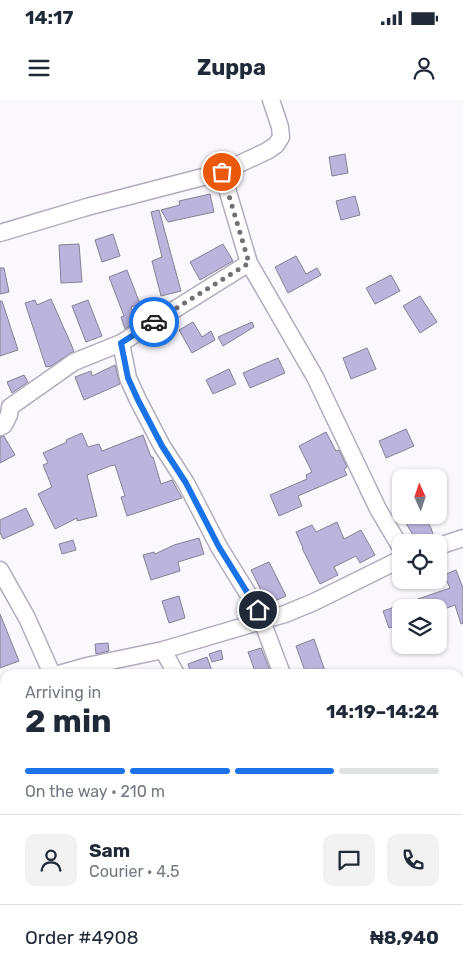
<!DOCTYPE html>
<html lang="en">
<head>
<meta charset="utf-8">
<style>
	:root { --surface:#fff; --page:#f2f2f3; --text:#1f2937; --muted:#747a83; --line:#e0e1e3; --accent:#1a73e8 }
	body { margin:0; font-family:Rubik,sans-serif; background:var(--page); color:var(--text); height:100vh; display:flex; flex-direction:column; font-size:19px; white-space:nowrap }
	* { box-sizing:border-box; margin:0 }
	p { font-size:16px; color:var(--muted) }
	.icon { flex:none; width:28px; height:28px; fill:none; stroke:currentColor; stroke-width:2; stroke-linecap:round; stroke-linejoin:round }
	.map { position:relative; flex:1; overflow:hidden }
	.sheet { position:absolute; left:0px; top:569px; width:464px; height:311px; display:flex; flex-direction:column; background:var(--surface); border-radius:15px 15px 0 0; box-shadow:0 1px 4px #0004 }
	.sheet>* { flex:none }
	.needle { width:32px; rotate:357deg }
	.tools { position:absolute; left:392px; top:369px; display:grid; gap:10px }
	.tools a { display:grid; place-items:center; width:55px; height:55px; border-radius:10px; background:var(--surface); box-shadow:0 1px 4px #0004; font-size:25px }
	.pin { position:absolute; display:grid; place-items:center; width:42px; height:42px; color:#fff; margin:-21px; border:2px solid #fff; border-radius:50%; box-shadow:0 1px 5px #0007 }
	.courier { position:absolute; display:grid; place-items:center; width:50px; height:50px; margin:-25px; border:4px solid #1a73e8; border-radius:50%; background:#fff; color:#222; box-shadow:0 1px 6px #0007 }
	.headline em { font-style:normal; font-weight:700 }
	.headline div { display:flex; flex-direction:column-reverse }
	.headline { display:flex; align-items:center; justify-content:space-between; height:85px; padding:0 25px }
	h1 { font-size:32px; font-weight:700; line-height:38px }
	.bar { display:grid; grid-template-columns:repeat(4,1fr); gap:8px 5px; align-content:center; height:60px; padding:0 25px }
	.bar i { height:6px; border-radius:4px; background:var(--line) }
	.bar .on { background:var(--accent) }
	.bar p { grid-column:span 4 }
	.line { display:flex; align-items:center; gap:12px; padding:0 25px; border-top:1px solid var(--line) }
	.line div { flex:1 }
	.round { display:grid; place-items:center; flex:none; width:52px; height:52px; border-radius:10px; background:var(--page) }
	.status { display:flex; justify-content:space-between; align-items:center; height:35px; padding:0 25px; background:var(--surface); direction:ltr }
	.status svg { height:14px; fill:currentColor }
	header { display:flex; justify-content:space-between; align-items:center; height:65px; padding:0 25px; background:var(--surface); font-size:22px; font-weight:700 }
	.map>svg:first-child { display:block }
	.building { fill:#bbb4dd; stroke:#858295 }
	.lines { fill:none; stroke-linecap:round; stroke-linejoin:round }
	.minor-casing { stroke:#b4abbe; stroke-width:19 }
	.minor { stroke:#fff; stroke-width:16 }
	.done { stroke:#726f75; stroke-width:5; stroke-dasharray:0 9 }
	.route { stroke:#1a73e8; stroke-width:6 }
</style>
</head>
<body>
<div class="status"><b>14:17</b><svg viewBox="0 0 49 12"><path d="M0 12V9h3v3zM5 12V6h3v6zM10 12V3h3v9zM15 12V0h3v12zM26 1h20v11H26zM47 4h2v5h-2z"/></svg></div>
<header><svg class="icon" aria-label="menu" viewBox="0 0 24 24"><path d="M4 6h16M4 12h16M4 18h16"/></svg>Zuppa<svg class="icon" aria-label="person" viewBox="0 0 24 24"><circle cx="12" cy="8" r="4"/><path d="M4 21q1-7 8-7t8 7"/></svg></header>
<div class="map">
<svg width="463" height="879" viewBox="0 0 463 879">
	<rect width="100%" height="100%" fill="#faf8fc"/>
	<path class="building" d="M345,54L348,73L332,76L329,57Z
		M210,94L214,112L168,122L161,110L180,105L179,101Z
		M355,96L360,115L341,120L336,101Z
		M159,110L181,191L161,196L152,161L162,157L151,112Z
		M113,134L120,156L102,162L95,140Z
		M79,144L82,182L61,183L59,145Z
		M223,144L233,161L200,180L190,162Z
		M296,156L306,174L317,168L321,175L288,193L275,167Z
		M0,168H4L9,192L0,194Z
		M127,170L140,204L131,207L136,222L125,229L121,217L124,216L109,177Z
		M391,175L400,191L375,204L366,188Z
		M420,196L437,222L420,233L403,206Z
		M51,199L74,251L51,266L46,267L25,203L35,200L37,205Z
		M88,200L102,236L86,242L72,206Z
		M0,201H2L18,250L0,256Z
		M193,222L202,237L211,231L215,240L192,253L179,230Z
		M252,222L254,227L223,246L218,237Z
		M367,248L376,269L351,279L343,258Z
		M278,258L285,273L250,288L243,273Z
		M115,265L120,284L84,300L75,277L91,271L92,276Z
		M229,269L236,284L213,294L206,280Z
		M24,275L28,282L12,293L7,282Z
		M406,329L414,346L386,358L379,341Z
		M326,332L336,351L339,350L347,367L344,369L347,375L298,396L302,406L279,416L270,395L307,379L306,375L312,372L299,346Z
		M82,333L88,347L99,344L102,351L143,335L151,357H153L161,384L172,380L182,398L127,416L121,397L125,396L115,365L110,366L87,375L97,416L77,421V418L55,429L38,394L52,387L43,365L48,363L43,353L67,342L66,340Z
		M4,336L15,355L0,363V337Z
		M26,408L34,425L3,439L0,433V420Z
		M401,415H424L431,428L434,437L430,442H418L415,434L413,435Z
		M337,422L344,439L361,430L375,455L360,463L356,456L334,467L338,475L320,484L302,448H303L296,432L312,425L316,432Z
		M199,438L204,454L178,462L180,471L151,480L143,455L154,452L155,454L174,445Z
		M73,440L76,450L62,454L59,444Z
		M269,462L286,496L268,504L251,470Z
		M456,470L463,488V523L461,524L455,505L439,511V508H401V524L389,528L383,511L450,488L444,475Z
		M179,496L185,518L169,523L162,501Z
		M0,514L19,561L0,568Z
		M314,539L326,574H306L296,546Z
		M108,543L109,551L96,554L95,544Z
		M261,548L271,573L269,574H256L248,552Z
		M221,550L223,559L212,562L209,554Z
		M207,557L213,574H191L188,564Z"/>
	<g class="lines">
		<g class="minor-casing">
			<path id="minor" d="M222,72L249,163L315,277L378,409L401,448
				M0,133L87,107L222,72L267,51L276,45L281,37L280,27L271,0
				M121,243L128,278L138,300L162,346L186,383L219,447L258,510L282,574
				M0,327L4,325L9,315L10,307L74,262L121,243L249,163
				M439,446L463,438
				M0,470L27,518L52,574
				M163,550L176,574
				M59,574L87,566L163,550L285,514L314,502L401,459
				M0,606L5,603
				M0,667L5,674
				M459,689L463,688
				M459,701L463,723
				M0,811L5,809
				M0,854L5,869
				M298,875L300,879"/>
		</g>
		<use href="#minor" class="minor"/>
	</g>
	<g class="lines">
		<path class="done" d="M154,222L249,163L222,72"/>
		<path class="route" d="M154,222L121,243L128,278L138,300L162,346L186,383L219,447L258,510"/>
	</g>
</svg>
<div class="tools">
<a><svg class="needle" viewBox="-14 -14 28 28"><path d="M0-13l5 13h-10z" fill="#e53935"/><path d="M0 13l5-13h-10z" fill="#747a83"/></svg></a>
<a><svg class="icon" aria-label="locate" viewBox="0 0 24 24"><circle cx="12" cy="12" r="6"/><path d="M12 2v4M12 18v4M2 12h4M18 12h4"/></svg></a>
<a><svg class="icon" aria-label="layers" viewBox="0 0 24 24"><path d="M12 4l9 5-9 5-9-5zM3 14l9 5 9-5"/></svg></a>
</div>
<div class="pin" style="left:222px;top:72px;background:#ea580c"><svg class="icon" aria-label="bag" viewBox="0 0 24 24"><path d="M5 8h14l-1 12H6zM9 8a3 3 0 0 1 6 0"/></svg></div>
<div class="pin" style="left:258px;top:510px;background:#1f2937"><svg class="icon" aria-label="home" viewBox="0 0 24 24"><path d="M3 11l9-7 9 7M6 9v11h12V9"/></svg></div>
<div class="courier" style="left:154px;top:222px"><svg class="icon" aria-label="car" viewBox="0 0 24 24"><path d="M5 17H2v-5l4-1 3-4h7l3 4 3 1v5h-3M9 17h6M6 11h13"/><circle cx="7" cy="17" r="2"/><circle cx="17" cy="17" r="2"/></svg></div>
<section class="sheet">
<div class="headline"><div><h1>2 min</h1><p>Arriving in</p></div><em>14:19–14:24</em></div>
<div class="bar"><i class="on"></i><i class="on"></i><i class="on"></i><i></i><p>On the way · 210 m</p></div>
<div class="line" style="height:90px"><a class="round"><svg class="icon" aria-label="person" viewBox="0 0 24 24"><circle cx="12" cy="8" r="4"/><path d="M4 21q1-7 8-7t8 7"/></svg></a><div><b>Sam</b><p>Courier · 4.5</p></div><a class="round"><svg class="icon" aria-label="chat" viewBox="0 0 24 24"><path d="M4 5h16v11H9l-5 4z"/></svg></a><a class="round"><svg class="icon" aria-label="phone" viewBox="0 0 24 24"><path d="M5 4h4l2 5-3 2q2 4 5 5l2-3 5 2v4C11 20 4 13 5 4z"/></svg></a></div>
<div class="line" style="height:65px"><div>Order #4908</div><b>₦8,940</b></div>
</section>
</div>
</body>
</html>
